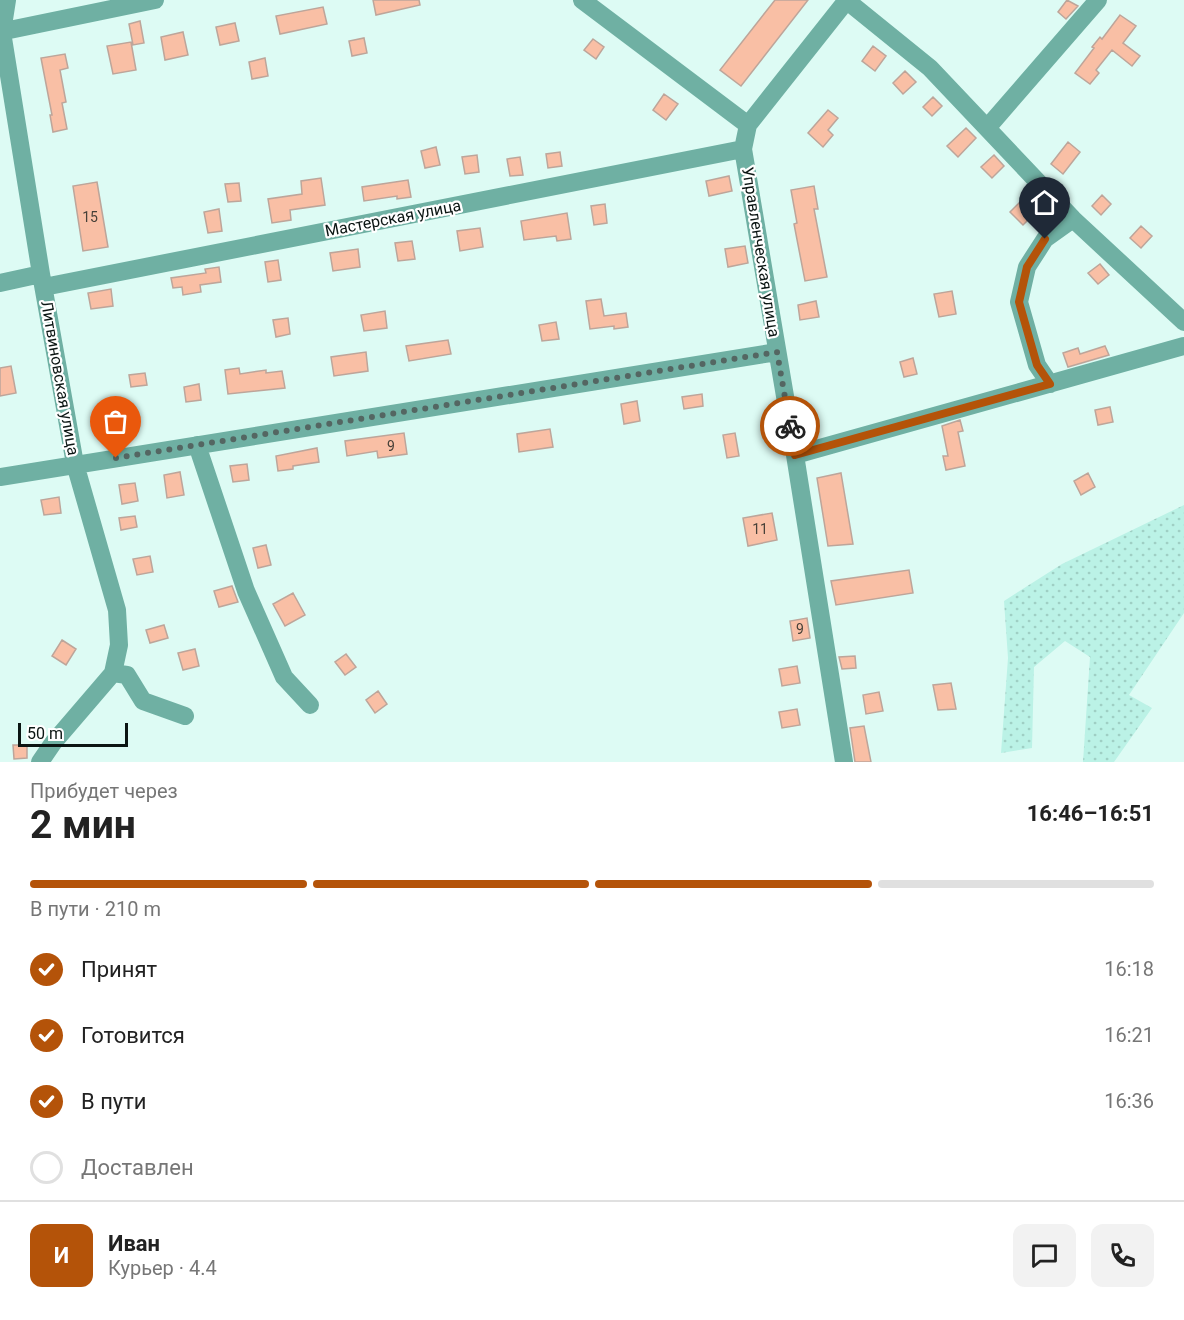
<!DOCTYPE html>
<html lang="ru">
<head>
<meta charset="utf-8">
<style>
	:root { --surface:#fff; --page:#f2f2f2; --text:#222; --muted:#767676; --line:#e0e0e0; --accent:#b45309 }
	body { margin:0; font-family:Roboto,sans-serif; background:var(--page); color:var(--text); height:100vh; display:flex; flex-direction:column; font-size:22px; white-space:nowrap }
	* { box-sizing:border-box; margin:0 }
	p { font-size:20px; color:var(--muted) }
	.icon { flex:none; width:33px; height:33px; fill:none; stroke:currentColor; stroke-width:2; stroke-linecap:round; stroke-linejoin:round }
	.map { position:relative; height:762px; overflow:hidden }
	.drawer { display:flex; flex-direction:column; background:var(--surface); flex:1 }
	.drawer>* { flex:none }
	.scale { position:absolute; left:18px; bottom:15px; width:110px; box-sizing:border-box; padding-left:6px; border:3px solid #0b1513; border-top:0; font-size:16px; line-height:21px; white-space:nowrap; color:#0b1513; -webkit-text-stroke:4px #fff; paint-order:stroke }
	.pin { position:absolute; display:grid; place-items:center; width:51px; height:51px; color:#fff; margin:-62px -26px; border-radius:50% 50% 50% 0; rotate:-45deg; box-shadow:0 0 6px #0007 }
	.pin .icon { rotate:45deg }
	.courier { position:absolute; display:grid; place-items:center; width:60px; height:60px; margin:-30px; border:4px solid #b45309; border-radius:50%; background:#fff; color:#222; box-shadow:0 2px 8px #0007 }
	.summary em { font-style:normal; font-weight:700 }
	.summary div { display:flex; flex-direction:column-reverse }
	.summary { display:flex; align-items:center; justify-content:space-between; height:102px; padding:0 30px }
	h1 { font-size:39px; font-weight:700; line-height:45px }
	.bar { display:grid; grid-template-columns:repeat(4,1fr); gap:9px 6px; align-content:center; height:72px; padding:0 30px }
	.bar i { height:8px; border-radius:4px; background:var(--line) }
	.bar .on { background:var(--accent) }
	.bar p { grid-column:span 4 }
	.line { display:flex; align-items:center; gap:15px; padding:0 30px; border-top:2px solid var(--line) }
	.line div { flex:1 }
	.round { display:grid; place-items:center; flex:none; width:63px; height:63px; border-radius:12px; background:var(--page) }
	ol { padding:0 30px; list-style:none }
	li { display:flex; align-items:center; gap:18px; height:66px }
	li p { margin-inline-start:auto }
	li .icon { padding:6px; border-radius:50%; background:var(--accent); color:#fff; stroke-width:4 }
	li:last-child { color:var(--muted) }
	li i { width:33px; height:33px; border:3px solid var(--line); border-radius:50% }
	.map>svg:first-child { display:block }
	.grass { fill:url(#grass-dots) }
	.building { fill:#f9bfa5; stroke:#bda59a; stroke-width:1.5 }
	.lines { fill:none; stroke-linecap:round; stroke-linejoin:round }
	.minor { stroke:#6fb0a3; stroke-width:18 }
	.done { stroke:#546662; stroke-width:6; stroke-dasharray:0 10.8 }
	.route { stroke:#b45309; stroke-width:8 }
	.labels { text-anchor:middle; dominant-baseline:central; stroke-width:4.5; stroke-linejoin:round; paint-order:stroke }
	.number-label { font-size:14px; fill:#464038 }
	.street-label { font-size:16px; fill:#0b1513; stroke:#fff }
</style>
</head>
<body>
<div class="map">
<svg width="1184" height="762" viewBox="0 0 1184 762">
	<defs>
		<pattern id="grass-dots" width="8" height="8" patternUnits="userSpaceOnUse" patternTransform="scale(1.5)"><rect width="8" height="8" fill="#bbf2e6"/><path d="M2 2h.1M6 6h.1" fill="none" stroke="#9fcfc4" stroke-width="1.8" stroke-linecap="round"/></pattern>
	</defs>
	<rect width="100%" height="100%" fill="#ddfbf4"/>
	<path class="grass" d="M1184,505V613L1129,695L1152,708L1114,762H1083L1090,657L1065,641L1034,667L1032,748L1001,753L1008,658L1004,601L1062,564Z"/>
	<path class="building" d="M373,0H419L420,5L376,15Z
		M775,0H808L741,86L720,70Z
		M1067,0L1078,6L1066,19L1058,12Z
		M323,7L327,24L280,34L276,16Z
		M1120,15L1136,26L1123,43L1140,56L1132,66L1112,50L1096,70L1099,73L1090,84L1075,73L1094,48L1092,47L1100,37L1102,39Z
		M140,21L144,43L133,45L129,24Z
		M235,23L239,41L220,45L216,27Z
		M183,32L188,55L165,60L161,37Z
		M364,38L367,53L352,56L349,41Z
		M593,39L604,47L596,59L584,50Z
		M131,42L136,70L113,74L107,46Z
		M873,46L886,56L875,71L862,61Z
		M65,54L68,68L60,70L66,102L62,103L67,129L53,132L50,115H52L41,58Z
		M265,58L268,76L252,79L249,62Z
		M905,71L916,82L903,94L893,83Z
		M664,94L678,104L666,120L653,110Z
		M933,97L942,106L932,116L923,107Z
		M828,110L838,118L828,130L833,135L823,147L808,133Z
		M966,128L976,138L958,157L947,146Z
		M1068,142L1080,152L1063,174L1051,164Z
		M436,147L440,165L425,168L421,151Z
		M560,152L562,166L548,168L546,154Z
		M477,155L479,172L465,174L462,157Z
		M994,155L1004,166L992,178L981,167Z
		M520,157L523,175L510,176L507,159Z
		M729,176L732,191L709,196L706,181Z
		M321,178L325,205L290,210L291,220L272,223L268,199L302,194L301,181Z
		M408,180L411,197L397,199V196L364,201L362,187Z
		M97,182L108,247L83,251L73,186Z
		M239,183L241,201L228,202L225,184Z
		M814,186L818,209H814L827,277L805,281L794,224L797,223L791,190Z
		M1029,193L1042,206L1023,225L1010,212Z
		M1102,195L1111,204L1101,215L1092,206Z
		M605,204L607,223L594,225L591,206Z
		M219,209L222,231L208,233L204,212Z
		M567,213L571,239L557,241L556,236L524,240L521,221Z
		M1141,226L1152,236L1141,248L1130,238Z
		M480,228L483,247L460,251L457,231Z
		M412,241L415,259L398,261L395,243Z
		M745,246L748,263L728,267L725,249Z
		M358,249L360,267L333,271L330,253Z
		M278,260L281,280L268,282L265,262Z
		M1100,264L1109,275L1098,284L1088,273Z
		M219,267L221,282L200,285L201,292L183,295L182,287L173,288L171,278L206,273L205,269Z
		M111,289L113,306L91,309L88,293Z
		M952,291L956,314L939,317L934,294Z
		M601,299L604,316L626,313L628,327L614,329V326L590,329L586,301Z
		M816,301L819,317L800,320L798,305Z
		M385,311L387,328L364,331L361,315Z
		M288,318L290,334L276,337L273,320Z
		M556,322L559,339L542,341L539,325Z
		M448,340L451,354L409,361L406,346Z
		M1105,346L1109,355L1068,367L1063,353L1078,348L1080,354Z
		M366,352L368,371L334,376L331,357Z
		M913,358L917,374L904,377L900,362Z
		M11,366L16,393L0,396V368Z
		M239,368L240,374L266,370V373L282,371L285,388L228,394L225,370Z
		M145,373L147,385L131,387L129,375Z
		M199,384L201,400L186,402L184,387Z
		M702,394L703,406L684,409L682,397Z
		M637,401L640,421L624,424L621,404Z
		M1110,407L1113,422L1098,425L1095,410Z
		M960,420L963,431L958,432L965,466L946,470L943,456H948L942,426Z
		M550,429L553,447L519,452L517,434Z
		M404,433L407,454L378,458L377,451L347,456L345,441Z
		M735,433L739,456L727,458L723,435Z
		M317,448L319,462L293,466V469L278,471L276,456Z
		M247,464L249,480L233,482L230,466Z
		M180,472L184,495L167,498L164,475Z
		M841,473L853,544L828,546L817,478Z
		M1088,473L1095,487L1081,495L1074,481Z
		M135,483L138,501L122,504L119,485Z
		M59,497L61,513L44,515L41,500Z
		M772,513L777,540L748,546L743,518Z
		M135,516L137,527L121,530L119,518Z
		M266,545L271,565L258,568L253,548Z
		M150,556L153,572L137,575L133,559Z
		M909,570L913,593L836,605L831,581Z
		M232,586L238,602L219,607L214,591Z
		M293,593L305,615L285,626L273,604Z
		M807,618L810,638L793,641L790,621Z
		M164,625L168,638L150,643L146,630Z
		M62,640L76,649L66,665L52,656Z
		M195,649L199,666L183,670L178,653Z
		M346,654L356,667L345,675L335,662Z
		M855,656L856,668L842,669L839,657Z
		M797,666L800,683L782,686L779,669Z
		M951,683L956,709L938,710L933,685Z
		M378,691L387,704L375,713L366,700Z
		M879,692L883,711L866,714L863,695Z
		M797,709L800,725L782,728L779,712Z
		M864,726L871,762H855L850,728Z
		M13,745H27V758L14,759Z"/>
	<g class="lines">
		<path class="minor" d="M7,0L2,32L41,274L75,464L117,610L119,645L113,673L53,743L40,762
			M582,0L748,125
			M846,0L930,68L1073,219L1184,322
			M0,32L155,0
			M987,128L1098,0
			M0,283L41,274
			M44,287L743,149
			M1050,384L1037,365L1019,302L1027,267L1045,239L1073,219
			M197,445L246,591L284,677L310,705
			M795,455L1184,346
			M0,477L777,352
			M113,673L127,675L143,701L185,716
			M844,762L795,455L743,149L748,125L847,0"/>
	</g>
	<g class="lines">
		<path class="done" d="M116,458L777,352L790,426"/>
		<path class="route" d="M790,426L795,455L1050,384L1037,365L1019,302L1027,267L1045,239"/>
	</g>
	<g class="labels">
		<g class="number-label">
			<text x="90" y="217">15</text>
			<text x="391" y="446">9</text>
			<text x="760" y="529">11</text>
			<text x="800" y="629">9</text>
		</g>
		<g class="street-label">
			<text transform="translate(393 218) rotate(-11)">Мастерская улица</text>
			<text transform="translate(761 252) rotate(81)">Управленческая улица</text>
			<text transform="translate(60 378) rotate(80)">Литвиновская улица</text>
		</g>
	</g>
</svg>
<div class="scale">50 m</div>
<div class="pin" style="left:116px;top:458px;background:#ea580c"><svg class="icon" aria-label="bag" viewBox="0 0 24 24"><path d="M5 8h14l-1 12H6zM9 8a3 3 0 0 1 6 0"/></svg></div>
<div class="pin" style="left:1045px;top:239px;background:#1f2937"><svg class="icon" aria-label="home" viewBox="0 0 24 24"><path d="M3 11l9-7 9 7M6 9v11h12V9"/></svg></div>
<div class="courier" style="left:790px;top:426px"><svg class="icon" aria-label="bike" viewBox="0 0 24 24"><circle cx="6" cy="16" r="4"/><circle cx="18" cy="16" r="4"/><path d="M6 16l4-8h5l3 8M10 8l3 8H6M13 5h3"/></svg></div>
</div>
<section class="drawer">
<div class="summary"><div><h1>2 мин</h1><p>Прибудет через</p></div><em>16:46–16:51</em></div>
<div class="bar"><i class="on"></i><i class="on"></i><i class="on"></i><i></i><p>В пути · 210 m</p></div>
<ol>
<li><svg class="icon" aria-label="check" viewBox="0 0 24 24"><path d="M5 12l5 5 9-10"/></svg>Принят<p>16:18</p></li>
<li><svg class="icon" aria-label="check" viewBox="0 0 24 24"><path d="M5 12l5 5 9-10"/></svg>Готовится<p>16:21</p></li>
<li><svg class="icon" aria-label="check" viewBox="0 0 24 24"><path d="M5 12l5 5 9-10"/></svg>В пути<p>16:36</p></li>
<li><i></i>Доставлен</li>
</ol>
<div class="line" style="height:108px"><b class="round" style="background:var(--accent);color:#fff">И</b><div><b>Иван</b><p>Курьер · 4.4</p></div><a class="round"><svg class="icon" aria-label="chat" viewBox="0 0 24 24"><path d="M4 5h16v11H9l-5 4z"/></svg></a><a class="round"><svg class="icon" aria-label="phone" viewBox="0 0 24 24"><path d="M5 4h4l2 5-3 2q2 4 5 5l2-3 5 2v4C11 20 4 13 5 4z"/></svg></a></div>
</section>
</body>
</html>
